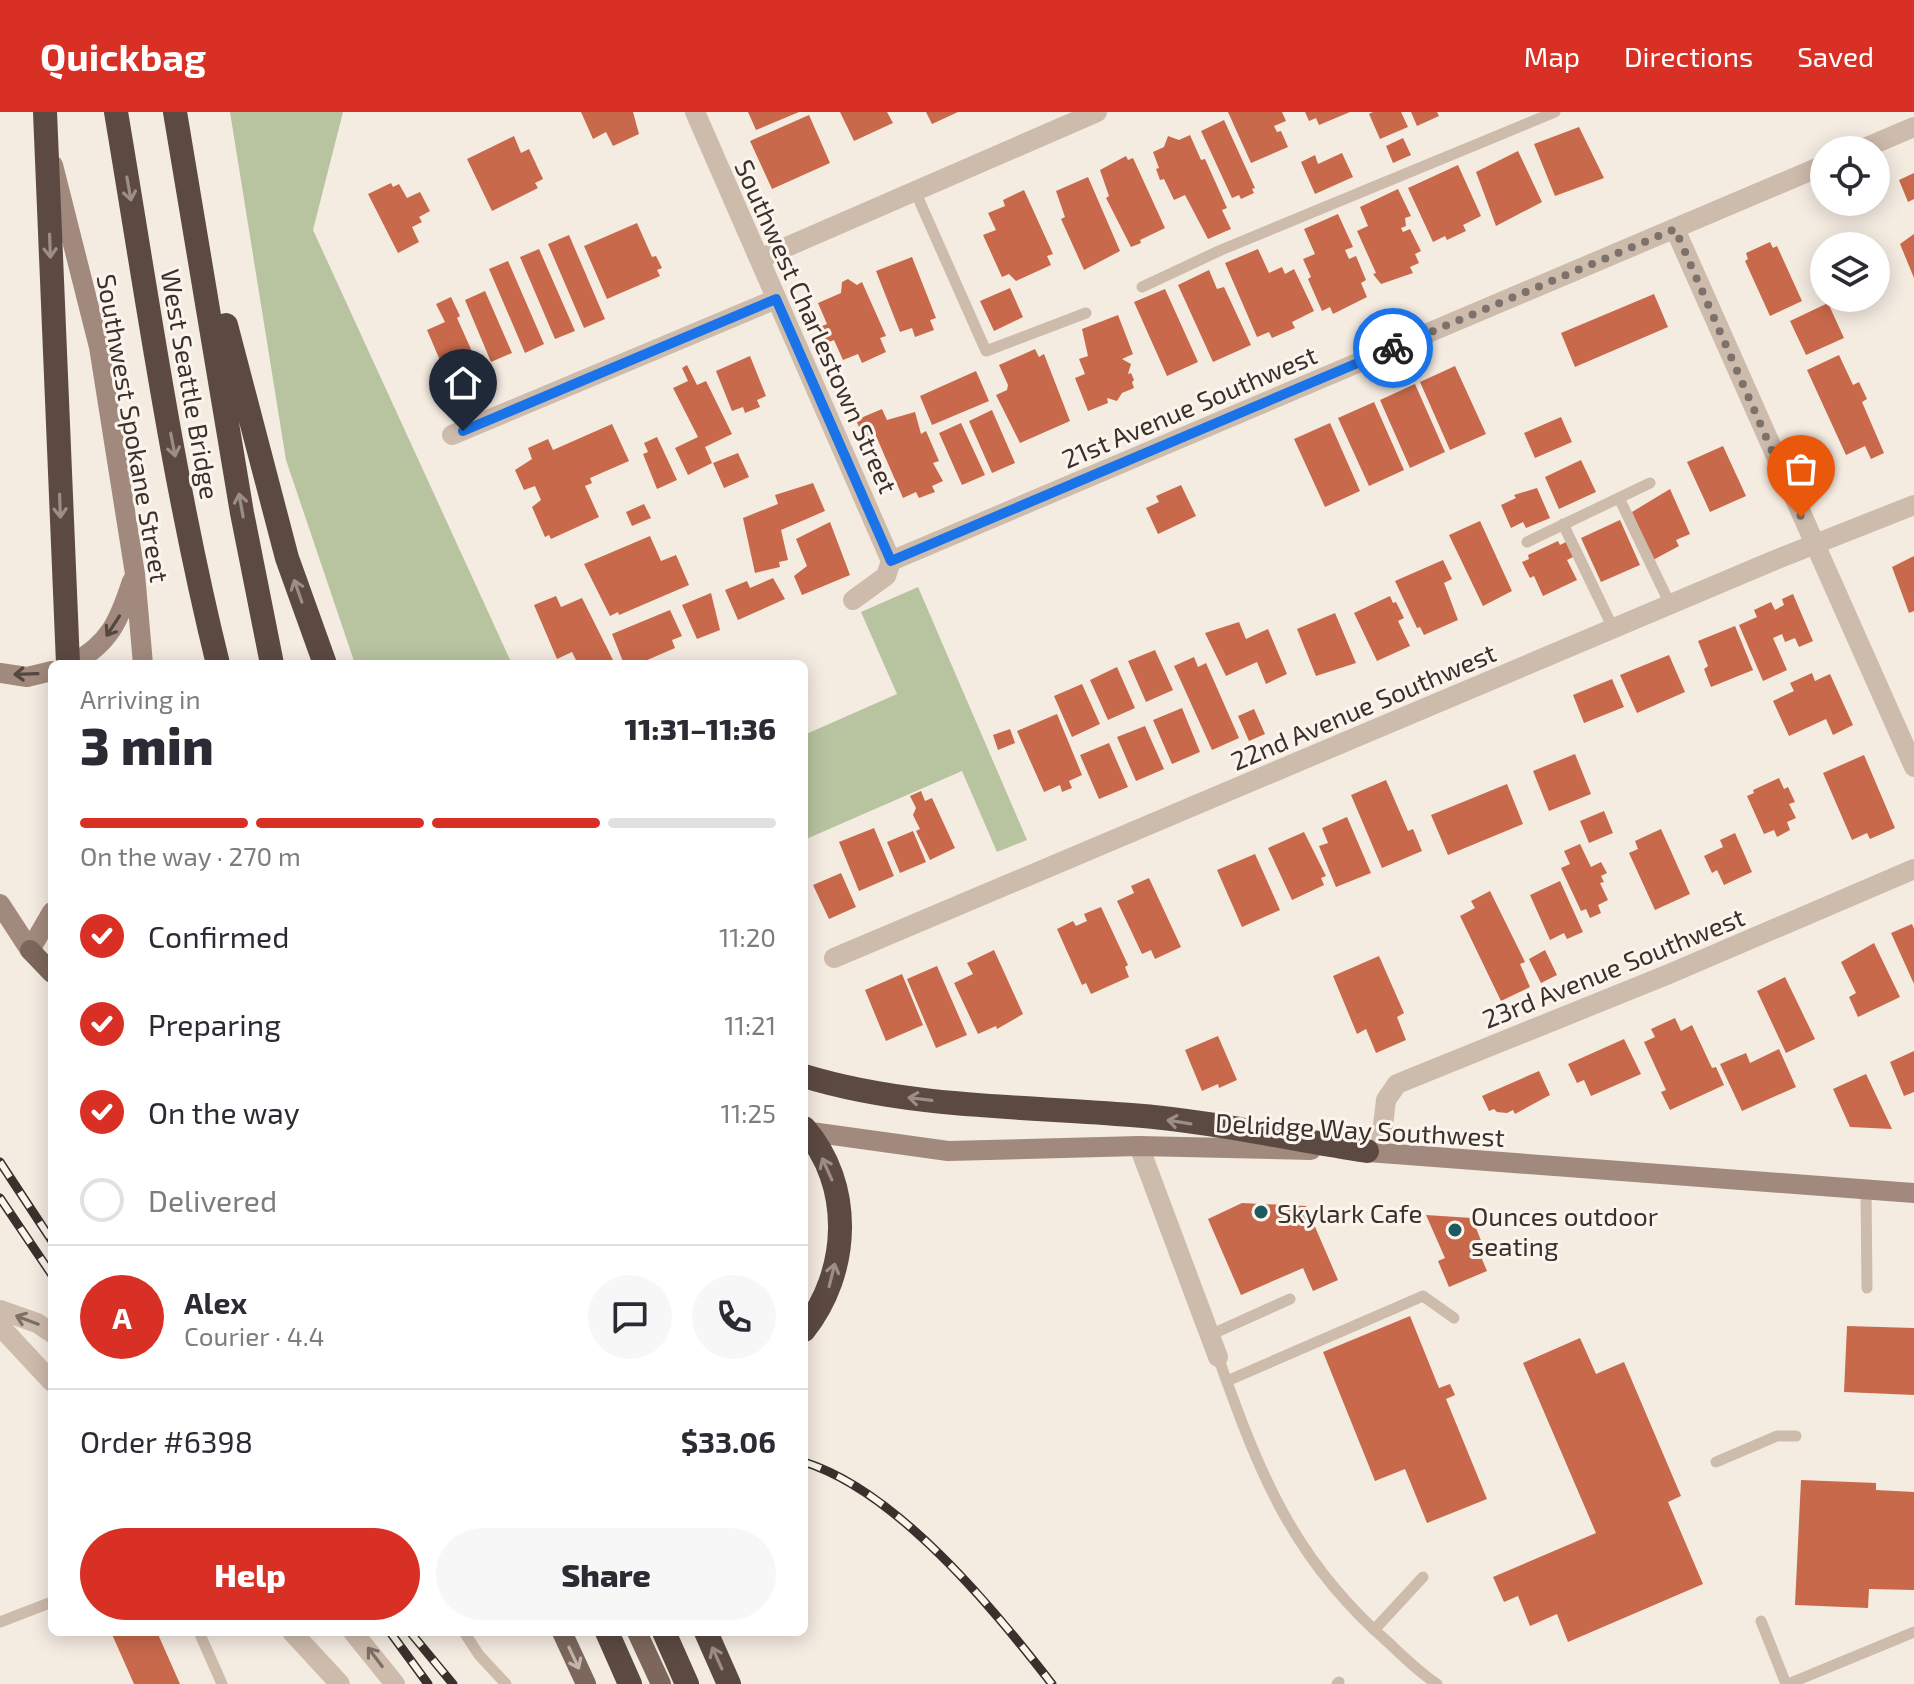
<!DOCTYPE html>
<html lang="en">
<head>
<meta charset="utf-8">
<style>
	:root { --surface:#fff; --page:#f7f7f7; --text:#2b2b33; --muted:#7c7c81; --line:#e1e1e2; --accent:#d93025 }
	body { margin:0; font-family:"Exo 2",sans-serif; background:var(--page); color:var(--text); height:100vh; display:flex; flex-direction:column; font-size:30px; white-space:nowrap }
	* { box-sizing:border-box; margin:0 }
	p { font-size:26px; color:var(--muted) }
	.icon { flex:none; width:44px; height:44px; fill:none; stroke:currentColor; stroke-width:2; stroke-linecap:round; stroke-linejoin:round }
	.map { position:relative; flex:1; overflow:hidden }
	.sheet { position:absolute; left:48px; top:548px; width:760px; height:976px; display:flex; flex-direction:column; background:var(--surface); border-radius:12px; box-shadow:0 4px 20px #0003 }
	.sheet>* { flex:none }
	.tools { position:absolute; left:1810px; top:24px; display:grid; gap:16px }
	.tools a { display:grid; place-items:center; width:80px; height:80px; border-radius:50%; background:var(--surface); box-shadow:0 4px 20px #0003; font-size:40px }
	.pin { position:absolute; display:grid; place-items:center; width:68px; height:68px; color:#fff; margin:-82px -34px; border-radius:50% 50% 50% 0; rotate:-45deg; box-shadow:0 0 8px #0007 }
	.pin .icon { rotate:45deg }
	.courier { position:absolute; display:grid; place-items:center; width:80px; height:80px; margin:-40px; border:6px solid #1a73e8; border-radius:50%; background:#fff; color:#222; box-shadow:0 2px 10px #0007 }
	.overview em { font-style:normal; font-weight:800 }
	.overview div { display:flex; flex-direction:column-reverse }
	.overview { display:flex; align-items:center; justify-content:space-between; height:136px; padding:0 32px }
	h1 { font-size:52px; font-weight:800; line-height:60px }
	.bar { display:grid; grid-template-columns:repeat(4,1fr); gap:12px 8px; align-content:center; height:96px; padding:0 32px }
	.bar i { height:10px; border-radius:6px; background:var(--line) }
	.bar .current { background:var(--accent) }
	.bar p { grid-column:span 4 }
	.line { display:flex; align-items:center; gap:20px; padding:0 32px; border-top:2px solid var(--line) }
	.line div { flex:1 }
	.round { display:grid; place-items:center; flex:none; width:84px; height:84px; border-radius:42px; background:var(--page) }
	ol { padding:0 32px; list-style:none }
	li { display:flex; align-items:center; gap:24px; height:88px }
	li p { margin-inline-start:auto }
	li .icon { padding:8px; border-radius:50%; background:var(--accent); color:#fff; stroke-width:4 }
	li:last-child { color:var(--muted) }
	li i { width:44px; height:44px; border:4px solid var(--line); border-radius:50% }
	.action { display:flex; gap:16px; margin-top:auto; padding:16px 32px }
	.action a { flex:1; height:92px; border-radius:48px; background:var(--accent); color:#fff; font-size:32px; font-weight:800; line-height:92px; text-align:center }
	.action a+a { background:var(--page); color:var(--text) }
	header { display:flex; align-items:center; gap:48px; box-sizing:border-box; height:112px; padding:0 40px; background:var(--accent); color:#fff }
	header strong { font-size:38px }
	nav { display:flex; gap:44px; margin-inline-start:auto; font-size:28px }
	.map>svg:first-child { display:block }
	.green { fill:#b8c4a0 }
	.building { fill:#c8694b }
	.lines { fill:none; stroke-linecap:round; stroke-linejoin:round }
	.service { stroke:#cdbbac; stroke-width:11 }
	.minor { stroke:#cdbbac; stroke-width:20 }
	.tertiary { stroke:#cdbbac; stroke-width:20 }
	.secondary { stroke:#a18a7d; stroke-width:20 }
	.primary { stroke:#7d675c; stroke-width:20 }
	.motorway { stroke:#5c4a42; stroke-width:24 }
	.rail-casing { stroke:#3b302b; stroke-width:9 }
	.rail { stroke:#fbf5ee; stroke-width:6; stroke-dasharray:18; stroke-linecap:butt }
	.oneway { stroke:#9c8e87 }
	.oneway2 { stroke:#544640 }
	.oneway3 { stroke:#7d6f65 }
	.oneway4 { stroke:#c2b5ac }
	.done { stroke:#7c716b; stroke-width:8; stroke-dasharray:0 14.4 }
	.route { stroke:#1a73e8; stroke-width:10 }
	.poi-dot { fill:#1f5a5e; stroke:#fbf5ee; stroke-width:3 }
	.labels { text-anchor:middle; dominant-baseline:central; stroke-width:6; stroke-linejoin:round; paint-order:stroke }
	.street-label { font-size:26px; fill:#3b302b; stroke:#fbf5ee }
	.poi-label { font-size:26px; fill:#3b302b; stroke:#fbf5ee; text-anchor:start }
</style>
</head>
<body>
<header>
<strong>Quickbag</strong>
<nav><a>Map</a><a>Directions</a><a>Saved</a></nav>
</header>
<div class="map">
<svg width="1914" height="1572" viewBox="0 0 1914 1572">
	<rect width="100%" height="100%" fill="#f4ebe1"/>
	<path class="green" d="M230,0H343L313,118L512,552H355L286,348Z
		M918,475L1027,728L997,740L962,659L804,728V623L897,582L861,500Z"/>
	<path class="building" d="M581,0H633L639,22L613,34L606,20L593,27Z
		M748,0H799L756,18Z
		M840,0H887L893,11L854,29Z
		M926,0H958L932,12Z
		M1228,0H1282L1286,9L1274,14L1277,20L1281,19L1288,35L1251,51Z
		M1305,0H1350L1319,13L1316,6L1309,9Z
		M1373,0H1401L1408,15L1380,27L1369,2Z
		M1411,0H1437L1439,4L1417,14Z
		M809,3L830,51L772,77L750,29Z
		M1224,8L1255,76L1252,77L1254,81L1241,87L1239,83L1232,86L1201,19Z
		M1579,15L1604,66L1555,84L1534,32Z
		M1190,23L1201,48L1205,47L1227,96L1222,98L1231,117L1208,127L1185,83L1174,88L1164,67L1160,68L1156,57L1159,56L1153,40L1164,35L1168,24L1179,28Z
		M514,24L521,41L529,37L543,67L535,71L538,76L492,99L467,47Z
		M1403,26L1411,43L1393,51L1386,34Z
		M1518,39L1542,90L1496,114L1476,60Z
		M1342,41L1353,65L1315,82L1301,50L1315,43L1318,52Z
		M1126,44L1128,48L1133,46L1165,116L1140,128L1141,131L1131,135L1106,86L1109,84L1100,58Z
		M1458,53L1481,104L1463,113L1466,119L1447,128L1445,124L1433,130L1408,76Z
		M1914,61V87L1908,90L1899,68Z
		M1088,65L1120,139L1084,158L1061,107L1065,105L1056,79Z
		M391,71L393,75L399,72L407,86L420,80L430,99L419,105L422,110L412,115L419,130L398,141L368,82Z
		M1398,77L1411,104L1405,106L1406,114L1401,116L1403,120L1410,117L1421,139L1415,142L1419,151L1410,155L1413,161L1381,172L1373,162L1376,161L1357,119L1368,114L1360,95Z
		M1024,78L1053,142L1047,144L1051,153L1016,169L1009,162L1002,165L983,123L996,118L988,101L1005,94L1003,88Z
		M1338,102L1353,135L1345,138L1349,147L1356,144L1366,168L1361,171L1367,185L1333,202L1330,195L1322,199L1308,167L1311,165L1303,147L1315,142L1304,117Z
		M637,111L652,145L656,144L662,156L657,158L660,164L607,187L584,134Z
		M1914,122V166L1900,132Z
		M569,123L605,207L584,216L548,132Z
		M1770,130L1773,136L1777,134L1802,189L1770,204L1745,149L1748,147L1746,141Z
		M539,137L575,219L555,227L520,145Z
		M1258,137L1269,161L1282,155L1285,162L1294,157L1314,199L1292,210L1295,216L1272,226L1269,220L1257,225L1225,151Z
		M912,145L936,206L930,208L934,218L915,225L912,216L900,220L876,159Z
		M508,149L544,232L525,241L489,157Z
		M1209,158L1217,177L1224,175L1251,233L1213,250L1178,173Z
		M848,167L857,173L862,170L886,224L880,226L886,240L862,251L858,242L843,248L834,228L827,231L820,215L827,212L818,191L841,181L842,170Z
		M1010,176L1023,205L994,219L980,189Z
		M1165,177L1198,250L1167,264L1134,190Z
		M485,179L512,241L491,250L465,188Z
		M1654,182L1668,215L1575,255L1561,221Z
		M451,185L460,204L457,206L483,264L444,281L433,257L442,253L427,218L445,210L436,192Z
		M1828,191L1844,226L1806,243L1790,209Z
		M1118,203L1133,242L1122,247L1131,252L1128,262L1131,261L1134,268L1132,270L1134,276L1122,281L1117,289L1107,286L1108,291L1088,299L1075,266L1085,262L1079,247L1088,244L1082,217Z
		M1035,237L1039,245L1044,242L1070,309L1020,331L996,283L1007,278L1008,273L999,253Z
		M1839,243L1853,273L1859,270L1867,287L1862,290L1884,341L1871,347L1865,334L1846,343L1807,258Z
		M750,244L766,284L757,288L760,295L745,301L743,295L732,299L716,259Z
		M687,253L697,273L706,269L732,322L705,335L712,351L688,363L675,336L698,325L673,276L688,269L682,256Z
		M1455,254L1486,322L1450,338L1420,270Z
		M976,259L989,289L932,313L920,284Z
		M1415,272L1445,340L1410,356L1380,288Z
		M1374,290L1404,358L1369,374L1338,306Z
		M882,297L887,308L915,300L921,322L926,319L939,349L933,351L943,369L932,374L935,380L919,386L916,380L903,386L876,324L865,329L856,308Z
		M992,298L1015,351L992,361L969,309Z
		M1561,305L1572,330L1535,346L1524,321Z
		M961,311L985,363L962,373L939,321Z
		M1330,311L1360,379L1325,395L1294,327Z
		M612,312L629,349L590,366L592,371L585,374L599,405L551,427L549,423L545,425L532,395L541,388L535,374L524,378L515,358L532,347L528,336L548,327L553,338Z
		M657,325L677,368L657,377L643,342L648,340L644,331Z
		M1723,334L1746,384L1710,400L1687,350Z
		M738,341L749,365L724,376L713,351Z
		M1581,348L1596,380L1559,397L1545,365Z
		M813,371L825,399L781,418L788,448L779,450L780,455L755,461L743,406L778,392L775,383Z
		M1181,373L1196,404L1158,422L1146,396L1159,390L1156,384Z
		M1537,376L1550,406L1526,416L1523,410L1511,416L1501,393L1516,386L1514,383Z
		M1670,377L1690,422L1676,428L1679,434L1653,448L1632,400Z
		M644,392L651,406L632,414L626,400Z
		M1620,408L1640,453L1601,470L1581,426Z
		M1480,409L1512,479L1483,494L1449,423Z
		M830,410L850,463L802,483L794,464L807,454L796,427Z
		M650,424L661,449L676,443L689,473L619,503L618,500L610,504L584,452Z
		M1558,429L1560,433L1566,430L1573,445L1567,448L1577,468L1543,484L1534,464L1530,466L1522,450L1529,447L1528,443Z
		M1914,444V499L1909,501L1892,455Z
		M1443,448L1452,467L1444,471L1458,508L1424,523L1420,515L1417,516L1395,469Z
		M773,466L785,487L738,508L725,478L747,469L750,476Z
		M711,481L720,518L697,527L682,493Z
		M1793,482L1813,529L1799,535L1795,526L1785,530L1782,522L1773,526L1787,558L1763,569L1739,513L1757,505L1754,498L1771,490L1775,498L1784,493L1782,487Z
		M556,484L561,495L582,486L613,548L604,552H578L572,540L557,547L534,493Z
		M1390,484L1393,491L1396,490L1404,506L1398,509L1410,534L1377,549L1354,501Z
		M670,498L682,524L672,528L675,536L638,552H624L612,522Z
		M1335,501L1356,551L1316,564L1297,517Z
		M1239,510L1246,527L1268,517L1287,562L1266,572L1257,550L1226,564L1205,521Z
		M1735,514L1753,558L1711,575L1704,557L1708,554L1698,529Z
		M1155,538L1173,578L1146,590L1128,549Z
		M1669,543L1685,580L1637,601L1620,563Z
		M1194,545L1198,555L1206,551L1239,626L1212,638L1174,554Z
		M1117,555L1135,596L1108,608L1090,568Z
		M1812,561L1815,569L1830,562L1853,613L1833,623L1826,607L1789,624L1773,589L1794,579L1790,571Z
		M1612,567L1624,595L1584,611L1573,583Z
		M1082,572L1100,612L1072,625L1054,584Z
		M1182,596L1200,640L1172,652L1153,608Z
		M1254,597L1265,622L1249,629L1238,604Z
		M1057,602L1082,663L1069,669L1072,676L1062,680L1060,673L1044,680L1017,619Z
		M1145,614L1164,657L1136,669L1117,625Z
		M1010,617L1015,631L998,638L993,623Z
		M1109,631L1128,675L1099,687L1080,643Z
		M1575,642L1591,682L1549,699L1533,659Z
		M1864,643L1895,716L1870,727L1867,721L1852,728L1823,661Z
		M1779,666L1784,677L1788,675L1795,690L1789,692L1796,706L1787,710L1790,718L1777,725L1774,718L1764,722L1747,684L1754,681L1753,678Z
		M1386,668L1408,719L1413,717L1422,739L1382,756L1351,683Z
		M1507,672L1523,712L1448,743L1431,703Z
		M921,679L925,689L932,686L955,736L930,748L916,719L920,717L913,703L916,696L910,684Z
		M1604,699L1613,721L1589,731L1580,709Z
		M1347,705L1371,761L1336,775L1319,734L1328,731L1322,716Z
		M874,716L894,764L859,779L839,730Z
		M1661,717L1690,782L1655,798L1629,741L1638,737L1635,729Z
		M913,719L926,750L900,761L887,730Z
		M1304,720L1326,764L1321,766L1324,773L1292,788L1268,736Z
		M1735,721L1752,760L1724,773L1717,758L1712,761L1704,744L1723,735L1720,728Z
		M1580,732L1591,755L1601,750L1607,761L1601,764L1604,770L1600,771L1608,788L1598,793L1601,801L1590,806L1586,797L1581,799L1561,756L1570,752L1564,739Z
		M1255,742L1280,798L1242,815L1217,758Z
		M841,761L856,795L829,807L813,773Z
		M1149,766L1181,835L1155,847L1151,838L1142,842L1117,789L1134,781L1131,774Z
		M1560,769L1583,820L1567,827L1564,821L1550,828L1530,783Z
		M1490,779L1525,850L1520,852L1530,875L1501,889L1460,804L1475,796L1471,789Z
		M1101,795L1128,853L1125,855L1129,865L1091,882L1086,871L1082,873L1057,817L1073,809L1076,814L1087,809L1084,802Z
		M1912,812L1914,817V872L1891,821Z
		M1874,831L1900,885L1858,905L1849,885L1856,881L1841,850Z
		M994,838L1023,902L997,917L996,914L978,922L954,871L973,862L967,851Z
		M1545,838L1557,863L1541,871L1529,847Z
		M1379,844L1404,901L1397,905L1406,928L1376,941L1366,917L1357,922L1333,864Z
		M937,854L967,923L936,936L907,867Z
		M902,862L923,913L886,929L865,878Z
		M1785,865L1815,927L1786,941L1757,879Z
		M1675,906L1681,919L1692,913L1712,956L1716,955L1724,973L1670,998L1661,980L1666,978L1644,930L1655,925L1651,917Z
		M1218,924L1237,968L1219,976L1218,972L1202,979L1185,938Z
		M1624,927L1641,962L1591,984L1584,968L1577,971L1568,952Z
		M1779,937L1796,975L1742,999L1720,952L1746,941L1750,951Z
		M1914,939V980L1904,984L1890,950Z
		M1539,959L1550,983L1515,1002L1513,998L1507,1001L1497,1000L1494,997L1489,999L1482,984Z
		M1866,962L1892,1017L1850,1015L1833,977Z
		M1242,1091L1306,1094L1338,1168L1313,1179L1303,1156L1241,1183L1208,1107Z
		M1426,1103L1472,1106L1482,1131L1476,1133L1487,1159L1449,1175L1438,1149L1445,1146Z
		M1410,1204L1439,1276L1450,1272L1455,1283L1446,1287L1487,1387L1427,1411L1405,1357L1375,1369L1323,1240Z
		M1847,1214L1914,1216V1283L1844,1280Z
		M1580,1226L1596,1262L1624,1250L1681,1384L1668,1390L1703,1472L1568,1530L1557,1502L1530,1514L1518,1484L1504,1490L1493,1465L1596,1421L1523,1251Z
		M1801,1368L1876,1371V1378L1914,1380V1478L1869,1477L1868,1496L1795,1493Z
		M111,1520H157L180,1572H134Z"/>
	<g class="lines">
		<path class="service" d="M915,79L986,239L1086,201
			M1142,175L1221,138L1555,0
			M1619,386L1670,492
			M1563,412L1613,516
			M1527,430L1650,371
			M1866,1077L1867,1176
			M1210,1223L1290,1187
			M1218,1245C1260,1363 1293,1448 1390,1532C1405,1546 1420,1561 1437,1572
			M1227,1269L1423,1184L1454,1206
			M1716,1350L1777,1324H1796
			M1761,1509L1786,1572
			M0,1510L52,1490
			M1374,1518L1423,1465
			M199,1520L222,1572
			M464,1520L479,1543L506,1572
			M1337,1572L1339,1570
			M1788,1572L1914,1520"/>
		<path class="minor" d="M695,0L891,449
			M1860,38L1914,15
			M1675,117L1914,655
			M759,147L1097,0
			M452,323L776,187
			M853,488L886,464L891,449L1824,53
			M834,846L1775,448L1914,393
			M1139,1034L1218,1245
			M1380,1039L1386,988L1397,972L1669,862L1914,757
			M0,1198L37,1211L52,1221
			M353,1520L395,1572"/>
		<path class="tertiary" d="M0,1214L52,1270
			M292,1520L340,1572"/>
		<path class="secondary" d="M53,53L99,235L135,462L143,552
			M72,552C110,531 119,509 132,469
			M0,561L27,565L52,559
			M0,792L30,838
			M30,838L52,800
			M804,1019L948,1039L1139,1034L1311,1038
			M1355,1039L1914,1081"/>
		<path class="primary" d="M30,838L52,861
			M562,1520L586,1572
			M637,1520L661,1572"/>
		<path class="motorway" d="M45,0L68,552
			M116,0C147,184 173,370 218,552
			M175,0L242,401L272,552
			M226,213L287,446L325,552
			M804,964C909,996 1022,994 1131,1003C1210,1009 1289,1027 1367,1039
			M804,1016C854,1073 850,1160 804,1218
			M607,1520L630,1572
			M664,1520L687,1572
			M706,1520L729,1572"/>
		<g class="rail-casing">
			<path id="rail" d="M0,1050L52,1129
				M0,1086L52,1163
				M804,1350C897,1379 993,1496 1052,1572
				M390,1520L428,1572
				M410,1520L453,1572"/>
		</g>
		<use href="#rail" class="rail"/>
	</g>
	<defs><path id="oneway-shaft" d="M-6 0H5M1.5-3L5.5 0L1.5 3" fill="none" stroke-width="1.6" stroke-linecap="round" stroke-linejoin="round" transform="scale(2)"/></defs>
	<g class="oneway">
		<use href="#oneway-shaft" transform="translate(129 77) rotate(80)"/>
		<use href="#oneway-shaft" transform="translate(50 134) rotate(88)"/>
		<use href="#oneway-shaft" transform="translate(173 333) rotate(79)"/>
		<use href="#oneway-shaft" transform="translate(241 393) rotate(-100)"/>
		<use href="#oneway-shaft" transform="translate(60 394) rotate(88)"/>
		<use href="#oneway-shaft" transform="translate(298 479) rotate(-109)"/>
		<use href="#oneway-shaft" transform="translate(920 987) rotate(-173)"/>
		<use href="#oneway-shaft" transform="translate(1179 1010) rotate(-171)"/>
		<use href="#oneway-shaft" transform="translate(827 1057) rotate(-114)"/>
		<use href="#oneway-shaft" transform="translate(832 1163) rotate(-76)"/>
		<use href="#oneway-shaft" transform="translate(717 1546) rotate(-114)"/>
	</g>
	<g class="oneway2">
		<use href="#oneway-shaft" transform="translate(113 514) rotate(123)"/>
		<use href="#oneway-shaft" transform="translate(26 562) rotate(178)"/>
	</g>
	<g class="oneway3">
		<use href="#oneway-shaft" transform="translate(27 1208) rotate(-159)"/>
		<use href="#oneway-shaft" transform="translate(375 1545) rotate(-127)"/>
	</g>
	<use class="oneway4" href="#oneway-shaft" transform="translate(574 1546) rotate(65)"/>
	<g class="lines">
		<path class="done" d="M1393,236L1675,117L1801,405"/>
		<path class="route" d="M463,319L776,187L891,449L1393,236"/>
	</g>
	<g class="poi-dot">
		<circle cx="1261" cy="1100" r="8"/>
		<circle cx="1455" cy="1118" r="8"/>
	</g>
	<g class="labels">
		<g class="street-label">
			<text transform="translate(817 214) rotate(66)">Southwest Charlestown Street</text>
			<text transform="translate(191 272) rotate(80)">West Seattle Bridge</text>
			<text transform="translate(1189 294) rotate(-23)">21st Avenue Southwest</text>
			<text transform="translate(134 316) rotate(80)">Southwest Spokane Street</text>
			<text transform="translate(1363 594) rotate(-23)">22nd Avenue Southwest</text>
			<text transform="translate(1613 855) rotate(-22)">23rd Avenue Southwest</text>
			<text transform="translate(1360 1017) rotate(3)">Delridge Way Southwest</text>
		</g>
		<g class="poi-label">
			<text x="1277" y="1100">Skylark Cafe</text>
			<text x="1471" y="1103">Ounces outdoor<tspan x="1471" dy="30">seating</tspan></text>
		</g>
	</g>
</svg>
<div class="tools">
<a><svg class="icon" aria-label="locate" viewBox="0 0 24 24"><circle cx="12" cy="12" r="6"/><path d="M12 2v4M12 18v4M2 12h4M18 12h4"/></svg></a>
<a><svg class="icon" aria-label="layers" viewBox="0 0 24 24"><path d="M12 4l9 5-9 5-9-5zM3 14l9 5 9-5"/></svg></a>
</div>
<div class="pin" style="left:1801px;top:405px;background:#ea580c"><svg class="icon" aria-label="bag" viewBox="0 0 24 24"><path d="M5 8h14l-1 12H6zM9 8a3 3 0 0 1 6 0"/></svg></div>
<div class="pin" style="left:463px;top:319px;background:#1f2937"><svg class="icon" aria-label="home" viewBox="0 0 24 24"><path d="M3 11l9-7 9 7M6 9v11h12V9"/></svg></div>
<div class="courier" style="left:1393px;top:236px"><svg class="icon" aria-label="bike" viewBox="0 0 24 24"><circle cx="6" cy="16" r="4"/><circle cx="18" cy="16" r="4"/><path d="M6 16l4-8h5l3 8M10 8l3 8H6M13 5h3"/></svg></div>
<section class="sheet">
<div class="overview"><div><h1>3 min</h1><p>Arriving in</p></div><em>11:31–11:36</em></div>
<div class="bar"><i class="current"></i><i class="current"></i><i class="current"></i><i></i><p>On the way · 270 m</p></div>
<ol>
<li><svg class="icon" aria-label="check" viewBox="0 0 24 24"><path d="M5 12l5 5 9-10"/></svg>Confirmed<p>11:20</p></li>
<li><svg class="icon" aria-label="check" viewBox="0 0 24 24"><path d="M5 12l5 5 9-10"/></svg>Preparing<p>11:21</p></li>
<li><svg class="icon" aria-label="check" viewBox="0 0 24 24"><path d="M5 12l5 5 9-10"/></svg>On the way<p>11:25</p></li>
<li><i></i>Delivered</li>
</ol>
<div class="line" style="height:144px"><b class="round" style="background:var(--accent);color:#fff">A</b><div><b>Alex</b><p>Courier · 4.4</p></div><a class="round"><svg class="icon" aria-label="chat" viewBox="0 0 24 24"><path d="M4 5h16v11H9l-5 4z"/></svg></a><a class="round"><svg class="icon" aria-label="phone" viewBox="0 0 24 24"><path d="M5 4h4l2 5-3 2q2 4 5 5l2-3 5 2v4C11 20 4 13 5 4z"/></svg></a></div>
<div class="line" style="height:104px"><div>Order #6398</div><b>$33.06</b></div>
<div class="action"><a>Help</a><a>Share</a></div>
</section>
</div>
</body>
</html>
